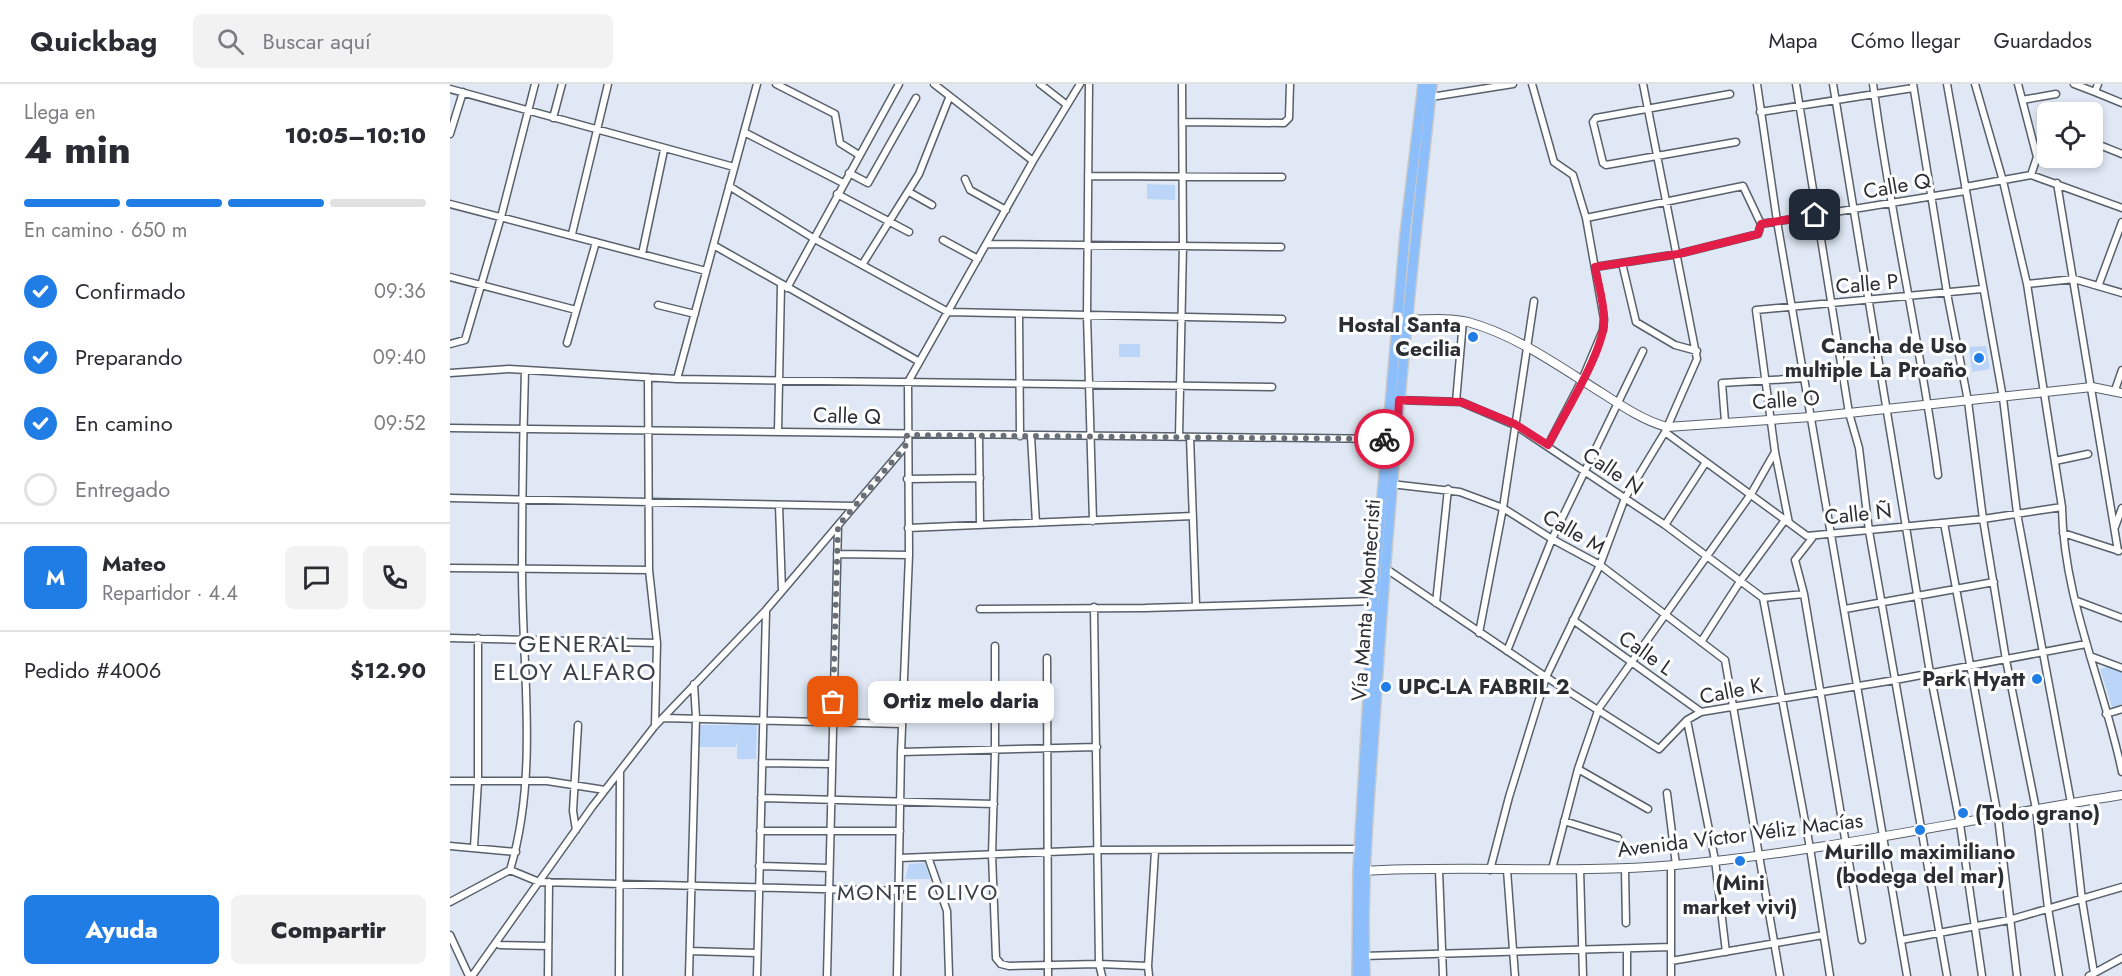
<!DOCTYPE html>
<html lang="es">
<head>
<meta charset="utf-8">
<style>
	:root { --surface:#fff; --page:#f2f2f3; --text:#2b2b33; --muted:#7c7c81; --line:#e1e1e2; --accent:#217de6 }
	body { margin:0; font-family:Jost,sans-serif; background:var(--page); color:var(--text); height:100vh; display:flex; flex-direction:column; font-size:22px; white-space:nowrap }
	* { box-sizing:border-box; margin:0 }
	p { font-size:20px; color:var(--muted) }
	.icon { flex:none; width:33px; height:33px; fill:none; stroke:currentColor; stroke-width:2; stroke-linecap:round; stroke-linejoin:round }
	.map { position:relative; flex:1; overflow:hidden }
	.sheet { display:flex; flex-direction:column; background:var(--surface); width:450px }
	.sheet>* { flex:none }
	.controls { position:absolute; left:1587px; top:18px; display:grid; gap:12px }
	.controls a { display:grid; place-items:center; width:66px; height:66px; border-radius:9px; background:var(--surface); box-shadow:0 3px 9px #0003; font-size:30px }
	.pin { position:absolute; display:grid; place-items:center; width:51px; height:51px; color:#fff; margin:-26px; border-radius:12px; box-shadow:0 3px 9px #0006 }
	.courier { position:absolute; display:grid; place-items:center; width:60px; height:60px; margin:-30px; border:4px solid #e11d48; border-radius:50%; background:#fff; color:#222; box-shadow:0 2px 8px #0007 }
	.bubble { position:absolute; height:42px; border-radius:9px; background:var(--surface); box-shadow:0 3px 9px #0003; font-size:20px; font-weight:800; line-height:42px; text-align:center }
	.headline em { font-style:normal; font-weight:800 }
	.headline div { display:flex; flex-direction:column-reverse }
	.headline { display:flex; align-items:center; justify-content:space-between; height:102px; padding:0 24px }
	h1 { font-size:39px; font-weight:800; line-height:45px }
	.bar { display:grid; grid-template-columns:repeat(4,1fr); gap:9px 6px; align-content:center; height:72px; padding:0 24px }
	.bar i { height:8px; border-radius:4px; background:var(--line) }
	.bar .active { background:var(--accent) }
	.bar p { grid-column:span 4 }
	.line { display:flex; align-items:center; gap:15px; padding:0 24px; border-top:2px solid var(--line) }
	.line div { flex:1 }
	.round { display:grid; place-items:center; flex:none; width:63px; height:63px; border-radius:9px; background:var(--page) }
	ol { padding:0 24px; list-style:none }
	li { display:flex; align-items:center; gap:18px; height:66px }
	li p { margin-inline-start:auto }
	li .icon { padding:6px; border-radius:50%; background:var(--accent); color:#fff; stroke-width:4 }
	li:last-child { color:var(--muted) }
	li i { width:33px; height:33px; border:3px solid var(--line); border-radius:50% }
	.action { display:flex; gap:12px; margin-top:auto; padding:12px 24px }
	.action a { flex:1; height:69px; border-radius:9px; background:var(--accent); color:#fff; font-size:24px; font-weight:800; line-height:69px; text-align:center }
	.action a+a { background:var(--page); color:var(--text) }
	header { display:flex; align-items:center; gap:36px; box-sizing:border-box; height:84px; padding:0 30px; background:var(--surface); border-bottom:2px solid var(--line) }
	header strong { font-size:28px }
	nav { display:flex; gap:33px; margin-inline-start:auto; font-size:21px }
	.search { width:420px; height:54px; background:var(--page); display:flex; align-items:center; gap:15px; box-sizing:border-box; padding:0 21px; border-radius:9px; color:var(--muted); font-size:22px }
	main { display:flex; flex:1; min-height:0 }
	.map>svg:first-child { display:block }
	.green { fill:#bad5f8 }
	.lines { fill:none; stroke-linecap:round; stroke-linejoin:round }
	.minor-casing { stroke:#58606a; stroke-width:9 }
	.tertiary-casing { stroke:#58606a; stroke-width:10 }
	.primary-casing { stroke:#c8c9ca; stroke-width:12 }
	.minor { stroke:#fff; stroke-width:6 }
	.tertiary { stroke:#fff; stroke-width:8 }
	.primary { stroke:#8bbefb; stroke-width:9 }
	.done { stroke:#6a6f77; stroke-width:6; stroke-dasharray:0 10.8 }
	.route { stroke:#e11d48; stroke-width:8 }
	.poi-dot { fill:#217de6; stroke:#fff; stroke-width:2 }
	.labels { text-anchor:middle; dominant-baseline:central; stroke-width:6; stroke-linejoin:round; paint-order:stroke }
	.street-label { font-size:21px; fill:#2b2e33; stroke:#fff }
	.poi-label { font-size:21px; font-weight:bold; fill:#2b2e33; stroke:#fff; text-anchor:end }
	.neighbourhood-label { font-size:22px; letter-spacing:1.5px; fill:#3a414b; stroke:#fff }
	.quarter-label { font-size:24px; letter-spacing:1.5px; fill:#3a414b; stroke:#fff }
</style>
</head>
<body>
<header>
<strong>Quickbag</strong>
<div class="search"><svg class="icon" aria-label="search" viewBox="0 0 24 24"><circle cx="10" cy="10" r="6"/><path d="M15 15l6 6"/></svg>Buscar aquí</div>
<nav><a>Mapa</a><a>Cómo llegar</a><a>Guardados</a></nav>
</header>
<main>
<section class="sheet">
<div class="headline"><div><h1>4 min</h1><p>Llega en</p></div><em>10:05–10:10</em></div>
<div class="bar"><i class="active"></i><i class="active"></i><i class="active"></i><i></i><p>En camino · 650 m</p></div>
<ol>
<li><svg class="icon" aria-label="check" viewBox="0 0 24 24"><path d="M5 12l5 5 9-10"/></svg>Confirmado<p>09:36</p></li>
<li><svg class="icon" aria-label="check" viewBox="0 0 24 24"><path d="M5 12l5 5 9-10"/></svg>Preparando<p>09:40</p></li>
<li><svg class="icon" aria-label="check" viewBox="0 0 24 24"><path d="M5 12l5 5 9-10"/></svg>En camino<p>09:52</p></li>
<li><i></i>Entregado</li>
</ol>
<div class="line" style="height:108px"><b class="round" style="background:var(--accent);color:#fff">M</b><div><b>Mateo</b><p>Repartidor · 4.4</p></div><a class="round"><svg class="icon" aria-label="chat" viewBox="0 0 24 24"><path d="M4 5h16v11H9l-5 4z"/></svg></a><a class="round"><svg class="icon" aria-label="phone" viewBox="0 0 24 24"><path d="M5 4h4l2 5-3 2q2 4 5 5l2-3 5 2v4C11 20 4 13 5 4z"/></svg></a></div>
<div class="line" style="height:78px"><div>Pedido #4006</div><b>$12.90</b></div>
<div class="action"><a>Ayuda</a><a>Compartir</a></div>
</section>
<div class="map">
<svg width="1672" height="892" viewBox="0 0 1672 892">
	<rect width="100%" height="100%" fill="#dfe8f4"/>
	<path class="green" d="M697,100L725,101V116L697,115Z
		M669,260H690V273H669Z
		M1536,262L1540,285L1522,288L1519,263Z
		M1660,582L1672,587V620L1662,623L1650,585Z
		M248,641H307L306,675H287V656L286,663H248Z
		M475,779L480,795H455L459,780Z"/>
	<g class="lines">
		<g class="minor-casing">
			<path id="minor" d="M326,0L385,30L390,59L409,71
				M484,0L583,77
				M590,0L617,21
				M639,0L637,231L643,437
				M1082,0L1104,78L1123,91L1136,134L1154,235L1153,246L1132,296L1098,361
				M1307,0L1327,137L1457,892
				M1346,0L1399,329L1409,364L1419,447L1497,892
				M1383,0L1480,589L1510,740L1532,892
				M1423,0C1440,131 1471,260 1488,391
				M1463,0L1497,209L1518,317L1533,435L1556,576L1586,725L1598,824L1609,892
				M1497,0L1553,314L1567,429L1621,719L1632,816L1644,889
				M1525,0L1553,97L1577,200L1612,423C1613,514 1654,600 1672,688
				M1568,0L1587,73L1581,91
				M1624,0L1645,8
				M1648,0L1645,8L1672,19
				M0,5L284,83
				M1280,10L1146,34L1143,38L1153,79L1156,81L1286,58
				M981,13L1063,0
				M1572,16L1606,10
				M1310,28L1463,4
				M103,34L112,0
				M732,38L834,39L839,34L840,0
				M294,48L393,99
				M0,50L13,8
				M1642,58L1672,70
				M399,89L418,99L466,14
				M638,92L832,93
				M515,95L520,106L556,126
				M1607,99L1668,467
				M279,102L363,154L498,228L832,235
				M1515,103L1581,91L1672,124
				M459,108L482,121
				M387,110L459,148
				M0,120L256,187
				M1136,134L1293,102L1311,140L1308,150L1228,170L1145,183
				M1311,140L1515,107
				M122,150L158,0
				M493,156L528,175
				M537,160L831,163
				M265,162L468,277
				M192,170L214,66
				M1172,179L1186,238L1225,261L1247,267
				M412,181L469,90L499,14
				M0,193L126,226
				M1577,200L1624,195L1672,209
				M1649,200L1672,138
				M337,204L449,0
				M208,221L245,230
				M569,230L570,352
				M117,259L146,158
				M0,260L15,256L51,133L85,0
				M75,286C73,353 72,420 72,486C72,585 89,690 60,786L89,798L450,807
				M0,289L59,285L227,295L822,303
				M198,293L199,486L207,559L205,642
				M227,295L307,0
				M1665,306L1672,286
				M947,316L1011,318L1065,341L1215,441L1313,514L1354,510
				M1006,318L1013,237
				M1275,338L1272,299L1355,294
				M0,344L938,355
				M328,347L331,201
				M1215,348L1357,452L1533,435L1612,423
				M529,351L530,441
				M581,352L586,439
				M729,353L733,161L732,0
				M740,353L746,521
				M1605,377L1638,370
				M457,395L530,394
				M941,400L1010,408L1053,424L1102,455L1150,481L1275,576L1330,892
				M0,414L404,422
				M329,421L332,507
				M1339,439L1325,368L1306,226L1532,205
				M1494,439L1548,733L1567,892
				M1215,441L1256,378
				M1665,443L1672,424
				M458,444L743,432
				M1613,449L1669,467
				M1363,453L1345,476L1354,510L1412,856
				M387,470L459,471
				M0,484L199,486
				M935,484L1096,593L1209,665L1237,636L1251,628L1445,596L1636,560
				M1313,514L1360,764L1380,892
				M1627,517L1672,534
				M986,519L998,405
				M644,523L649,880L652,892
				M530,525L695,524L925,517
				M1395,525L1544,498
				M1123,536L1251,628
				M1029,549L1053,424L1084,217
				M0,554L207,559
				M1251,558L1291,496L1335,436
				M545,562V667L542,771L546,874L551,880L559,882L649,880L698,882L699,892
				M1057,567L1102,455L1193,267
				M1640,572L1672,584
				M597,574L598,892
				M455,615L545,614
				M1656,630L1672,625
				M213,634L452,640
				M1237,636L1265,776L1276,868
				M451,668L647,663
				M312,679L381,680
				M1128,685L1198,725
				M0,697H97L155,706
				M1217,709L1226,781
				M311,714L544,720
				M1114,737L1168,754
				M126,746L123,727L128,641
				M310,747H450
				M0,762L66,768
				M24,763L28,697V554
				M478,773L497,827L499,892
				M450,774L649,766L912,765
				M1221,781V892
				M309,782L379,784
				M1102,785L1128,685L1149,624L1301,410L1325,368
				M1130,785L1133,892
				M1175,785L1176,839
				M989,786L993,892
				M1040,786L1059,713L1096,593L1150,481L1175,414L1215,348L1247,275L1193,0
				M1057,786L1065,892
				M0,818L60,786
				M0,851L19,892
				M1451,856L1559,836L1672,803
				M46,859L50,861L98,862
				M1177,865V892
				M240,867L307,869
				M913,872L1221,863
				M1221,877L1373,851
				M698,882L705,767
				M22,892L142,723L204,643L316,526L457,360
				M98,892L99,798
				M169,892L170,688
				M239,892L246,634L244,600
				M307,892L316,527
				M377,892L388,442
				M447,892L451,668L459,471L458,298L583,77L630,0
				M1639,892L1672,874"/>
		</g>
		<g class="tertiary-casing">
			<path id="tertiary" d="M953,236C973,236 998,233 1018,238C1066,251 1110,283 1152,309C1172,322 1194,337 1217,343L1361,333L1642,303L1672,309
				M912,787C1016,781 1121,790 1225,781C1375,768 1523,734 1672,711"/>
		</g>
		<g class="primary-casing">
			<path id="primary" d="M907,892L908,787L925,493L955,150L973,0
				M915,892C911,795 921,698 927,602C940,401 960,200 982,0"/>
		</g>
		<use href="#minor" class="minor"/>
		<use href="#tertiary" class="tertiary"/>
		<use href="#primary" class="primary"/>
	</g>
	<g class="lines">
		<path class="done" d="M383,618L388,442L457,360V351L934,355"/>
		<path class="route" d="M934,355L947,354L949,316L1011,318L1065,340L1098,361C1113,332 1153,269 1154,238C1155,221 1148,200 1145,183L1228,170L1308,150L1311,140L1365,131"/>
	</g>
	<g class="poi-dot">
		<circle cx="1023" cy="253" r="6"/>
		<circle cx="1529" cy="274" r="6"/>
		<circle cx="1587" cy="595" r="6"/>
		<circle cx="936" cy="603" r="6"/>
		<circle cx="1513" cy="729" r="6"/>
		<circle cx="1470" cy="746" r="6"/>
		<circle cx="1290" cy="777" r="6"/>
	</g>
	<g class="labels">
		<g class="street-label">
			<text transform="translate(1447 102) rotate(-10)">Calle Q</text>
			<text transform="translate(1417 200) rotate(-5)">Calle P</text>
			<text transform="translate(1336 316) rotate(-4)">Calle O</text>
			<text transform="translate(397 332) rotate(2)">Calle Q</text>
			<text transform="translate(1163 387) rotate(34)">Calle N</text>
			<text transform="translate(1408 430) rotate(-6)">Calle Ñ</text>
			<text transform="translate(1124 448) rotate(30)">Calle M</text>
			<text transform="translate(916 516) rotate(-86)">Vía Manta - Montecristi</text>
			<text transform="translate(1196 569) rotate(35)">Calle L</text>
			<text transform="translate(1281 607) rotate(-11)">Calle K</text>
			<text transform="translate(1290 751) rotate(-7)">Avenida Víctor Véliz Macías</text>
		</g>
		<g class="poi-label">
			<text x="1011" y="241">Hostal Santa<tspan x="1011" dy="24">Cecilia</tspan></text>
			<text x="1517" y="262">Cancha de Uso<tspan x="1517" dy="24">multiple La Proaño</tspan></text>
			<text x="1575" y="595">Park Hyatt</text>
			<text x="948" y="603" text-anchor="start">UPC-LA FABRIL 2</text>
			<text x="1525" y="729" text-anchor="start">(Todo grano)</text>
			<text x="1470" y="768" text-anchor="middle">Murillo maximiliano<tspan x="1470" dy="24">(bodega del mar)</tspan></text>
			<text x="1290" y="799" text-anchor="middle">(Mini<tspan x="1290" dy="24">market vivi)</tspan></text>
		</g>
		<g class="neighbourhood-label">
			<text x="468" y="808">MONTE OLIVO</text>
		</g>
		<g class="quarter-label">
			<text x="125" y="559">GENERAL<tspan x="125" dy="28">ELOY ALFARO</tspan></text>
		</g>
	</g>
</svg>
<div class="controls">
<a><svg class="icon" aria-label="locate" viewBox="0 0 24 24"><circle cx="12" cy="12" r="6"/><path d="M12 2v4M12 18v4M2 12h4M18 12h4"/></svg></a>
</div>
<div class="pin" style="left:383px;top:618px;background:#ea580c"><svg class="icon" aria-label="bag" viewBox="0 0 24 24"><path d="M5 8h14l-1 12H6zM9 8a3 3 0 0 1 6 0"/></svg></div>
<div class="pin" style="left:1365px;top:131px;background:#1f2937"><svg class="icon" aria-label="home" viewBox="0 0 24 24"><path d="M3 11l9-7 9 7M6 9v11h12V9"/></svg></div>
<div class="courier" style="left:934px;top:355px"><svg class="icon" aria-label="bike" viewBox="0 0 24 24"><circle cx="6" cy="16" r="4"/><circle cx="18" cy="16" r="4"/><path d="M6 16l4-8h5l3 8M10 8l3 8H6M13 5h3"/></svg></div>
<div class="bubble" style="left:418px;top:597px;width:186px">Ortiz melo daria</div>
</div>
</main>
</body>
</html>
